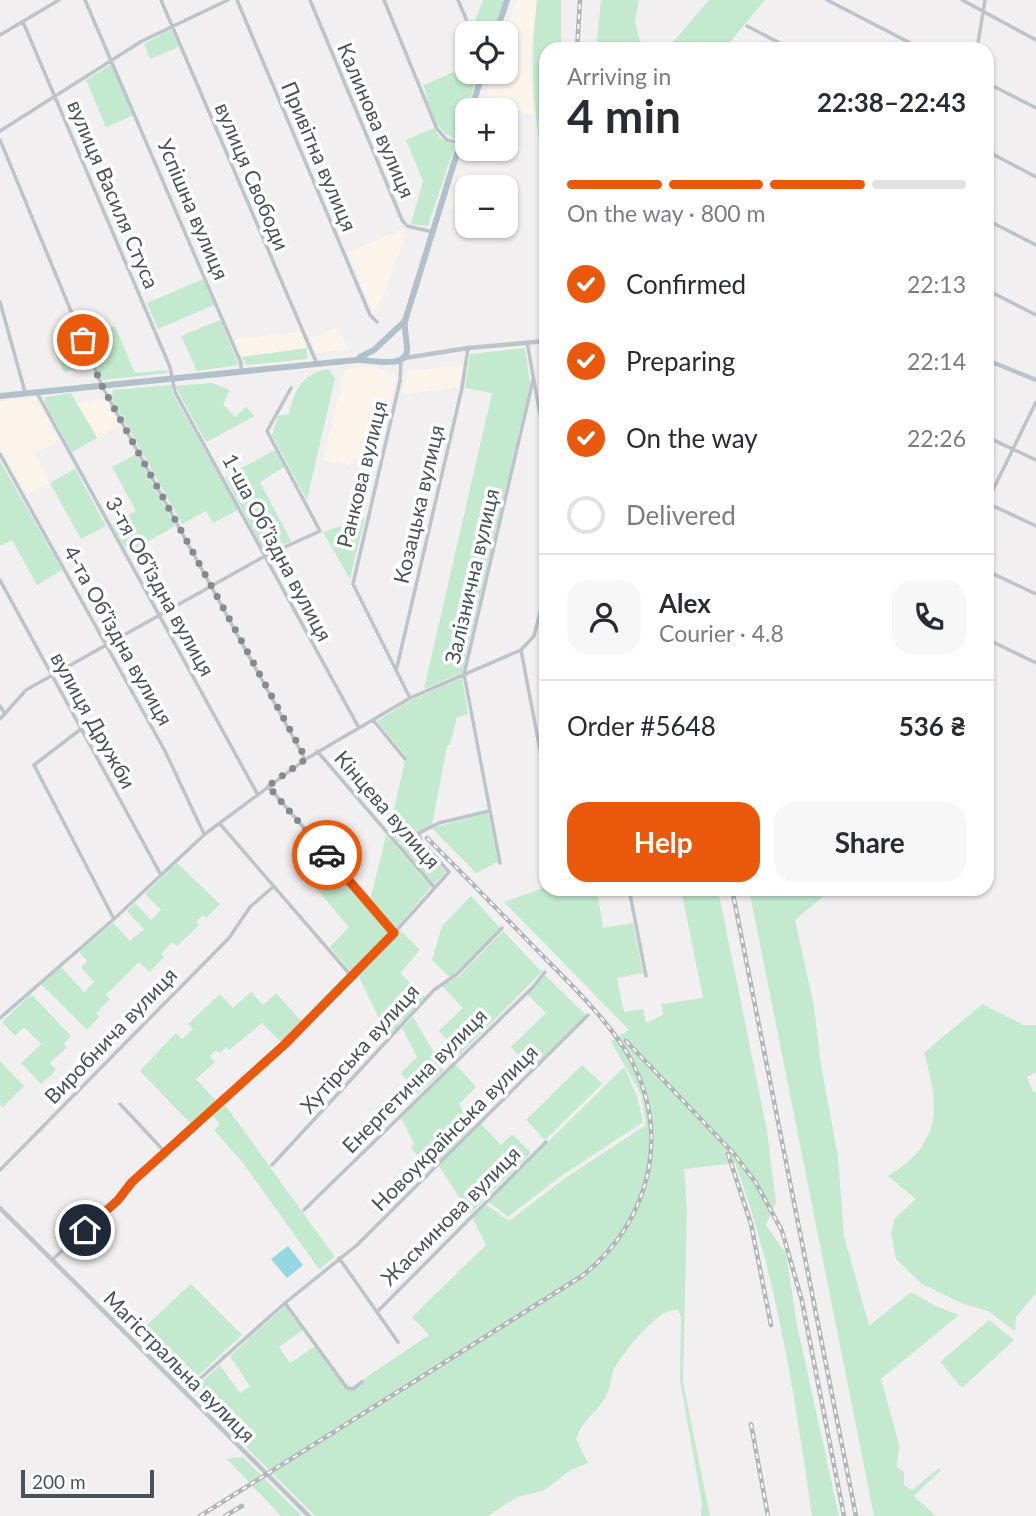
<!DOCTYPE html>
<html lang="en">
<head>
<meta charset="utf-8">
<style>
	:root { --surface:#fff; --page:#f7f7f7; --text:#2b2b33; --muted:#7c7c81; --line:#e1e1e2; --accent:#ea580c }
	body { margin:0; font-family:Lato,sans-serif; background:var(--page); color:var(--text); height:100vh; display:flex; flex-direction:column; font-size:26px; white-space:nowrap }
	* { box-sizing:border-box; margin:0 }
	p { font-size:23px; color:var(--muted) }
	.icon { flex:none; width:38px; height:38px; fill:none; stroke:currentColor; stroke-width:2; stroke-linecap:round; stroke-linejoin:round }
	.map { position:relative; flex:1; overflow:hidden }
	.side { position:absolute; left:539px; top:42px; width:455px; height:854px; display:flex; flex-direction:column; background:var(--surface); border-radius:21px; box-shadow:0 2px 5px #0004 }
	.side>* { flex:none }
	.buttons { position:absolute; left:455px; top:21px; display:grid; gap:14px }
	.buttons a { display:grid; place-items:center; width:63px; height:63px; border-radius:14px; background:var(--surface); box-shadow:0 2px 5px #0004; font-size:35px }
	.scale { position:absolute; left:21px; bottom:18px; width:133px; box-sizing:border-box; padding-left:7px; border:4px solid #49535a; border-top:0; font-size:19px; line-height:24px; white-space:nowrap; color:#49535a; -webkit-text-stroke:5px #fff; paint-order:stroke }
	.pin { position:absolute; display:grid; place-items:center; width:60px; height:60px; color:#fff; margin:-30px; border:4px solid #fff; border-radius:50%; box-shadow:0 2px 7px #0007 }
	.courier { position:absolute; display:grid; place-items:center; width:70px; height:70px; margin:-35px; border:5px solid #ea580c; border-radius:50%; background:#fff; color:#222; box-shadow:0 2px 9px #0007 }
	.summary em { font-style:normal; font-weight:700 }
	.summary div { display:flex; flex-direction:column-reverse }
	.summary { display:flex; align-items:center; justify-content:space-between; height:119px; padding:0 28px }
	h1 { font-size:46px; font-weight:700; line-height:52px }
	.bar { display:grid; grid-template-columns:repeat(4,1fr); gap:10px 7px; align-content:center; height:84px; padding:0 28px }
	.bar i { height:9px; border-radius:5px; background:var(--line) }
	.bar .selected { background:var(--accent) }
	.bar p { grid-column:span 4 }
	.line { display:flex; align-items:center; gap:18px; padding:0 28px; border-top:2px solid var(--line) }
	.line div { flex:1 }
	.round { display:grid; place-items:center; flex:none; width:74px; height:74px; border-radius:21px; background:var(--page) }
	ol { padding:0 28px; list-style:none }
	li { display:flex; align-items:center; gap:21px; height:77px }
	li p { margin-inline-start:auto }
	li .icon { padding:7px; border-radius:50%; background:var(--accent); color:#fff; stroke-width:4 }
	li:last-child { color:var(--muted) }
	li i { width:38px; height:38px; border:4px solid var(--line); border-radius:50% }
	.primary-button { display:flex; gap:14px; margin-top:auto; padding:14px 28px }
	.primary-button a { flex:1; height:80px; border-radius:21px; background:var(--accent); color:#fff; font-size:28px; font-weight:700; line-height:80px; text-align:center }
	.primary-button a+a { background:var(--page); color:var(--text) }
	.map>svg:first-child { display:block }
	.commercial { fill:#faf4ea }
	.green { fill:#c3e9ce }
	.water { fill:#95d8e1 }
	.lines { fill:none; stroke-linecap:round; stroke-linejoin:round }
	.minor { stroke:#bcc4ca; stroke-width:3.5 }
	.tertiary { stroke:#bcc4ca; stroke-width:4.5 }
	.primary { stroke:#b2c0ca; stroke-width:6 }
	.rail-casing { stroke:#b2b5b8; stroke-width:4.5 }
	.rail { stroke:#fff; stroke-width:2; stroke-dasharray:5; stroke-linecap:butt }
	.done { stroke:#848a8e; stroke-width:7; stroke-dasharray:0 12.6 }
	.route { stroke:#ea580c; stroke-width:9 }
	.labels { text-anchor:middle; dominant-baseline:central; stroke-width:7; stroke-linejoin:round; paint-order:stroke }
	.street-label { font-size:21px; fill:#49535a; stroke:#fff }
</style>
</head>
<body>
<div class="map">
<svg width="1036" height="1516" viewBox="0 0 1036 1516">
	<rect width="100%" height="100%" fill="#f1efef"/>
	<path class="commercial" d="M516,0H537L530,59L533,116L484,99L493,72H506L505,33Z
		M461,171L520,190L508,227L506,226V187H467V214L449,208Z
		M403,229L406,236L375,317L348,252Z
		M338,327L348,349L317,353L310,339Z
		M301,332L307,348L242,357L235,339Z
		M377,365L378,369L393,371L396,376L378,464L352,458L350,466L323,460L344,374L347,369Z
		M463,365L459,387L401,395L407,371Z
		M36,398L59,441L35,454L50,483L27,495L0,447V401Z
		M105,399L120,426L97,438L77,403Z"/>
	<path class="green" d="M483,0H504L493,33H475L469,20L475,21Z
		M537,0H561V49H546V181C533,113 529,70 537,0Z
		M601,0H639L635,22L642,49H596Z
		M709,0H765L724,49H667Z
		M171,29L179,47L150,59L144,44Z
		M112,64L134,115L106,127L86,80Z
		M467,66V72H479L457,139C434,133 429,106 424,85Z
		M434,128L441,139L455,145L428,226L411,224L423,181L406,140Z
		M203,279L214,305L158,329L147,303Z
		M220,320L239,365L197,371L181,336Z
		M115,326L135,373L167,370L168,373L102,380L86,338Z
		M82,346L90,366L64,372L57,356Z
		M307,348V359L246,365L242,357Z
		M525,348L530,384L462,673L424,689L492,393L465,388L470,354Z
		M328,369L335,378L307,500L272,435L278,416L289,414C295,389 302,374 328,369Z
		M212,383L230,390L223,404L235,417L246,407L255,416L206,442L175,386Z
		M172,385V392L238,510L213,523L206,511L182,524L112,399L113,390Z
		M71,393L97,438L72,452L44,401L46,397Z
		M275,450L284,467L260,482L291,541L265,553L225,477Z
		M136,454L175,526L128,553L112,525L136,511L112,467Z
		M0,461L62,570L37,585L12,540L0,546Z
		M75,469L106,526L81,539L50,483Z
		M365,518L351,574L350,579L323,532Z
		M462,678L468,714L457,717L450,745L447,746L432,825L398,842L389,831L406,757L377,721L411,700Z
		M488,813L498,862L476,873L432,828Z
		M386,835L431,887L395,929L370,901Z
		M417,836L418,842L446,872L434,884L400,844Z
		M317,846L391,934L353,974L330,947L349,927L296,865Z
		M177,863L220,904L206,918L203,915L196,922L199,925L177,946L172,942L161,954L164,957L150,972L139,962L106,995L110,999L96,1013L99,1017L87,1030L41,984L61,967L84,992L94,982L81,967L87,961L79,952L113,923L130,941L144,929L127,911L135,903L151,920L161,910L145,894Z
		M546,887L597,889L603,928L633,923L643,973L617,978L624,1012L643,1009L646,1023L663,1015L662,1004L703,998L681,889H718L767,1131L776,1202L766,1225L786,1254L797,1325L839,1516H812C795,1397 777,1276 735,1163L684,1169L687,1208L683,1382L710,1516H701L702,1504L680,1380L681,1317L678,1310C658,1307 626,1350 615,1367C611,1375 611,1386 607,1394C600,1411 584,1416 576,1439L588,1463L571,1470L543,1491L517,1497L488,1516H315L191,1392L220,1365L240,1393L250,1386L230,1356L285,1306L303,1330L279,1347L290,1363L315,1346L346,1389L353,1390L363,1384L361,1381L429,1335L412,1317L486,1245L472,1217L485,1204L509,1221L564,1179L646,1125L641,1095L611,1041L629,1030L504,902Z
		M749,889H832L795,920L814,1006L821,1065L838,1157L844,1236L869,1326L911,1292L935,1306L959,1315L881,1379L899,1444L897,1467L904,1472V1485L912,1490L939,1468L941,1470L914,1496L936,1516H874Z
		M471,896L500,928L450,978L432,960L442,926Z
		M400,930L420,950L400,973L425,997L388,1037L358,975Z
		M503,931L542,972L460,1054L439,1031L463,1008L442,986L459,976Z
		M545,975L586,1015L531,1069L511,1047L546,1013L527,994Z
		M251,992L263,1005L276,993L303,1023L282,1043L262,1023L229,1050L226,1047L220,1053L216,1050L210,1056L215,1062L196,1079L216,1101L191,1124L140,1071L176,1033L182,1039L193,1029L188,1024L220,994L233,1008Z
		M31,994L71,1036L64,1044L67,1047L50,1063L56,1070L41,1084L21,1063L41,1044L24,1027L15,1036L2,1022Z
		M982,1004L1024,1025H1036V1072L1027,1077L1033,1092H1036V1293L1016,1317L1015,1331L988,1311L961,1303L922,1284L896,1259L891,1233L895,1218L916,1199L888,1176C942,1144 940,1107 924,1053Z
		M413,1017L444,1070L418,1094L401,1073L417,1057L402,1028Z
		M0,1061L24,1086L3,1107L0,1104Z
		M455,1064L476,1087L459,1104L471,1128L431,1169L411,1148L414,1144L401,1117Z
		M582,1065L602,1084L545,1140L526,1120Z
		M624,1067L637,1096L643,1122L561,1176L508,1217L488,1201Z
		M223,1102L335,1257L319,1269L243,1163L214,1130L220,1124L211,1114Z
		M480,1123L501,1145L512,1134L531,1153L470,1214L439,1166Z
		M191,1284L242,1335L186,1387L135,1336Z
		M989,1320L1014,1340L962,1388L940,1362Z
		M243,1457L302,1516H281L227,1459Z"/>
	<path class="water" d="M288,1246L303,1265L287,1278L271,1259Z"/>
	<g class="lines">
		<path class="minor" d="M85,0L241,363V372
			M161,0L317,364
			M237,0L370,315L377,322
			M310,0L402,220L407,226L433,232
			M384,0L437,129L447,140L460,143
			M458,0L472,33
			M827,0L922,49
			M962,0L1036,40
			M23,22L170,367L175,392L359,728
			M747,26L791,49
			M0,35L59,0
			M977,49L985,0
			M987,83L1036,108
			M0,131L142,41L228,0
			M0,140L102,386L305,759
			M987,151L1036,177
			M987,220L1036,245
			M987,290L1036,315
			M0,302L25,392
			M527,342L546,448
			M401,360L400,381L353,584L410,698
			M37,393L258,795
			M987,437L1036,460
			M0,454L165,751L204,834
			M987,502L1036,402
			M987,503L1036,526
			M987,571L1036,594
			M0,580L161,875
			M987,639L1036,663
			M521,650L546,782
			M397,667L462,388L468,348
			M0,706L5,714
			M0,719L26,690L265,556L320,531L267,431L291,388
			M373,720L405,759
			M81,729L34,765L114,919
			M317,751L434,887
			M268,786L394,933
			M220,824L353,978
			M500,863L464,674L533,380
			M629,889L646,976
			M0,1018L114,919L205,834L306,759L410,698L521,650L534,636L546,589
			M120,1104L165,1152
			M272,1165L434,990L457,974L502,928
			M0,1170L229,938L250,907L273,887
			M304,1210L533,987L545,972
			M339,1258L398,1342
			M52,1260L118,1200L132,1182L302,1028L387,941L449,872L421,841L419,833L439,823L489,811
			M285,1303L347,1388L353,1389L362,1382
			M377,1312L546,1142
			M185,1392L285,1303L357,1245L588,1015"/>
		<path class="tertiary" d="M405,358L468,348L546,341
			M987,360L1036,380
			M0,1208L309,1516"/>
		<path class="primary" d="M496,33L507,0
			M471,110L483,72
			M360,357L374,350L405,321
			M0,396L356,360C369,359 406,370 407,350C407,340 404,331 405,321L467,121"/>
		<g class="rail-casing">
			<path id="rail" d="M577,49L580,0
				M732,889L856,1516
				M626,1041L735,1155L756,1183L782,1231L802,1301L844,1516
				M728,1154L751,1224L771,1325
				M751,1424L768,1516
				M200,1516L582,1276C653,1220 674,1126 624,1048C598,1009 564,978 532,945C497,909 462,873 427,838
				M225,1516L242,1506"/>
		</g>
		<use href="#rail" class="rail"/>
	</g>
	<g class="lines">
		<path class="done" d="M83,340L102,386L306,759L268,786L327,855"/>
		<path class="route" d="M85,1230L118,1200L132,1182L284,1045L394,933L327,855"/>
	</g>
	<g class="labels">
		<g class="street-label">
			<text transform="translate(377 120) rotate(67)">Калинова вулиця</text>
			<text transform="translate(320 156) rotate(67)">Привітна вулиця</text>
			<text transform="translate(253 176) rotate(67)">вулиця Свободи</text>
			<text transform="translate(114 194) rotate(67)">вулиця Василя Стуса</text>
			<text transform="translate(194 209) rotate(67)">Успішна вулиця</text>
			<text transform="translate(361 474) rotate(-76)">Ранкова вулиця</text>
			<text transform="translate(418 504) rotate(-77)">Козацька вулиця</text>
			<text transform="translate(278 547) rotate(62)">1-ша Обʼїздна вулиця</text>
			<text transform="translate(471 576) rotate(-77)">Залізнична вулиця</text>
			<text transform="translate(161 586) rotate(61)">3-тя Обʼїздна вулиця</text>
			<text transform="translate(119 635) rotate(61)">4-та Обʼїздна вулиця</text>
			<text transform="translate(94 720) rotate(61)">вулиця Дружби</text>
			<text transform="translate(388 809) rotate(49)">Кінцева вулиця</text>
			<text transform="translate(110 1035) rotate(-46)">Виробнича вулиця</text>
			<text transform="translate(359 1048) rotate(-48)">Хутірська вулиця</text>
			<text transform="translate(414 1080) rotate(-45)">Енергетична вулиця</text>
			<text transform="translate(454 1127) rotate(-45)">Новоукраїнська вулиця</text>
			<text transform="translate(450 1215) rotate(-45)">Жасминова вулиця</text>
			<text transform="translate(180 1366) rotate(45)">Магістральна вулиця</text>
		</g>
	</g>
</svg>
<div class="buttons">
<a><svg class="icon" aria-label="locate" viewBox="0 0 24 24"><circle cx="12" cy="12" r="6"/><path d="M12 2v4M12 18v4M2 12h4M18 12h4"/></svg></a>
<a>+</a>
<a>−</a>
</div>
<div class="scale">200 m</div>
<div class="pin" style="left:83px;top:340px;background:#ea580c"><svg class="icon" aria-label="bag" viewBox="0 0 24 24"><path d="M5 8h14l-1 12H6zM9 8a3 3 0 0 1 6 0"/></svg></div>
<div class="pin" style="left:85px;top:1230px;background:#1f2937"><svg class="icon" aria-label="home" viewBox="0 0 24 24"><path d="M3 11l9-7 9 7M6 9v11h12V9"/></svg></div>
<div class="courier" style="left:327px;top:855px"><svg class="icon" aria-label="car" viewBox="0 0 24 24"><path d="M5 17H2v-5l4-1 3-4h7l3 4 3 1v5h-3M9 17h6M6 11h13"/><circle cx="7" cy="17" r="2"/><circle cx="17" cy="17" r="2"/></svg></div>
<section class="side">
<div class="summary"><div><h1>4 min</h1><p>Arriving in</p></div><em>22:38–22:43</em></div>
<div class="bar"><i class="selected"></i><i class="selected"></i><i class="selected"></i><i></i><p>On the way · 800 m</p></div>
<ol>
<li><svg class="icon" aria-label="check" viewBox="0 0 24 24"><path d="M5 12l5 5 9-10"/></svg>Confirmed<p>22:13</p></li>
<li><svg class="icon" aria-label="check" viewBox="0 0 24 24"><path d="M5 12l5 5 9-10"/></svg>Preparing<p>22:14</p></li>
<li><svg class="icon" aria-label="check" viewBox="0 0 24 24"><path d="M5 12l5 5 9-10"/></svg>On the way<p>22:26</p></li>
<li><i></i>Delivered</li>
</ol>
<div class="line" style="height:126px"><a class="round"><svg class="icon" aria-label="person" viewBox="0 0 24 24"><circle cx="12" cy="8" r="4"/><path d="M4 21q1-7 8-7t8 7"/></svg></a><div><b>Alex</b><p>Courier · 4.8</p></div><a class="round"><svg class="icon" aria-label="phone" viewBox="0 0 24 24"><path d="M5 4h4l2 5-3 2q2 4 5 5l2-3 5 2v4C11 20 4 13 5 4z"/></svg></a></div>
<div class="line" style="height:91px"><div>Order #5648</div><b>536 ₴</b></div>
<div class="primary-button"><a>Help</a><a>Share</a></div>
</section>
</div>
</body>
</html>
